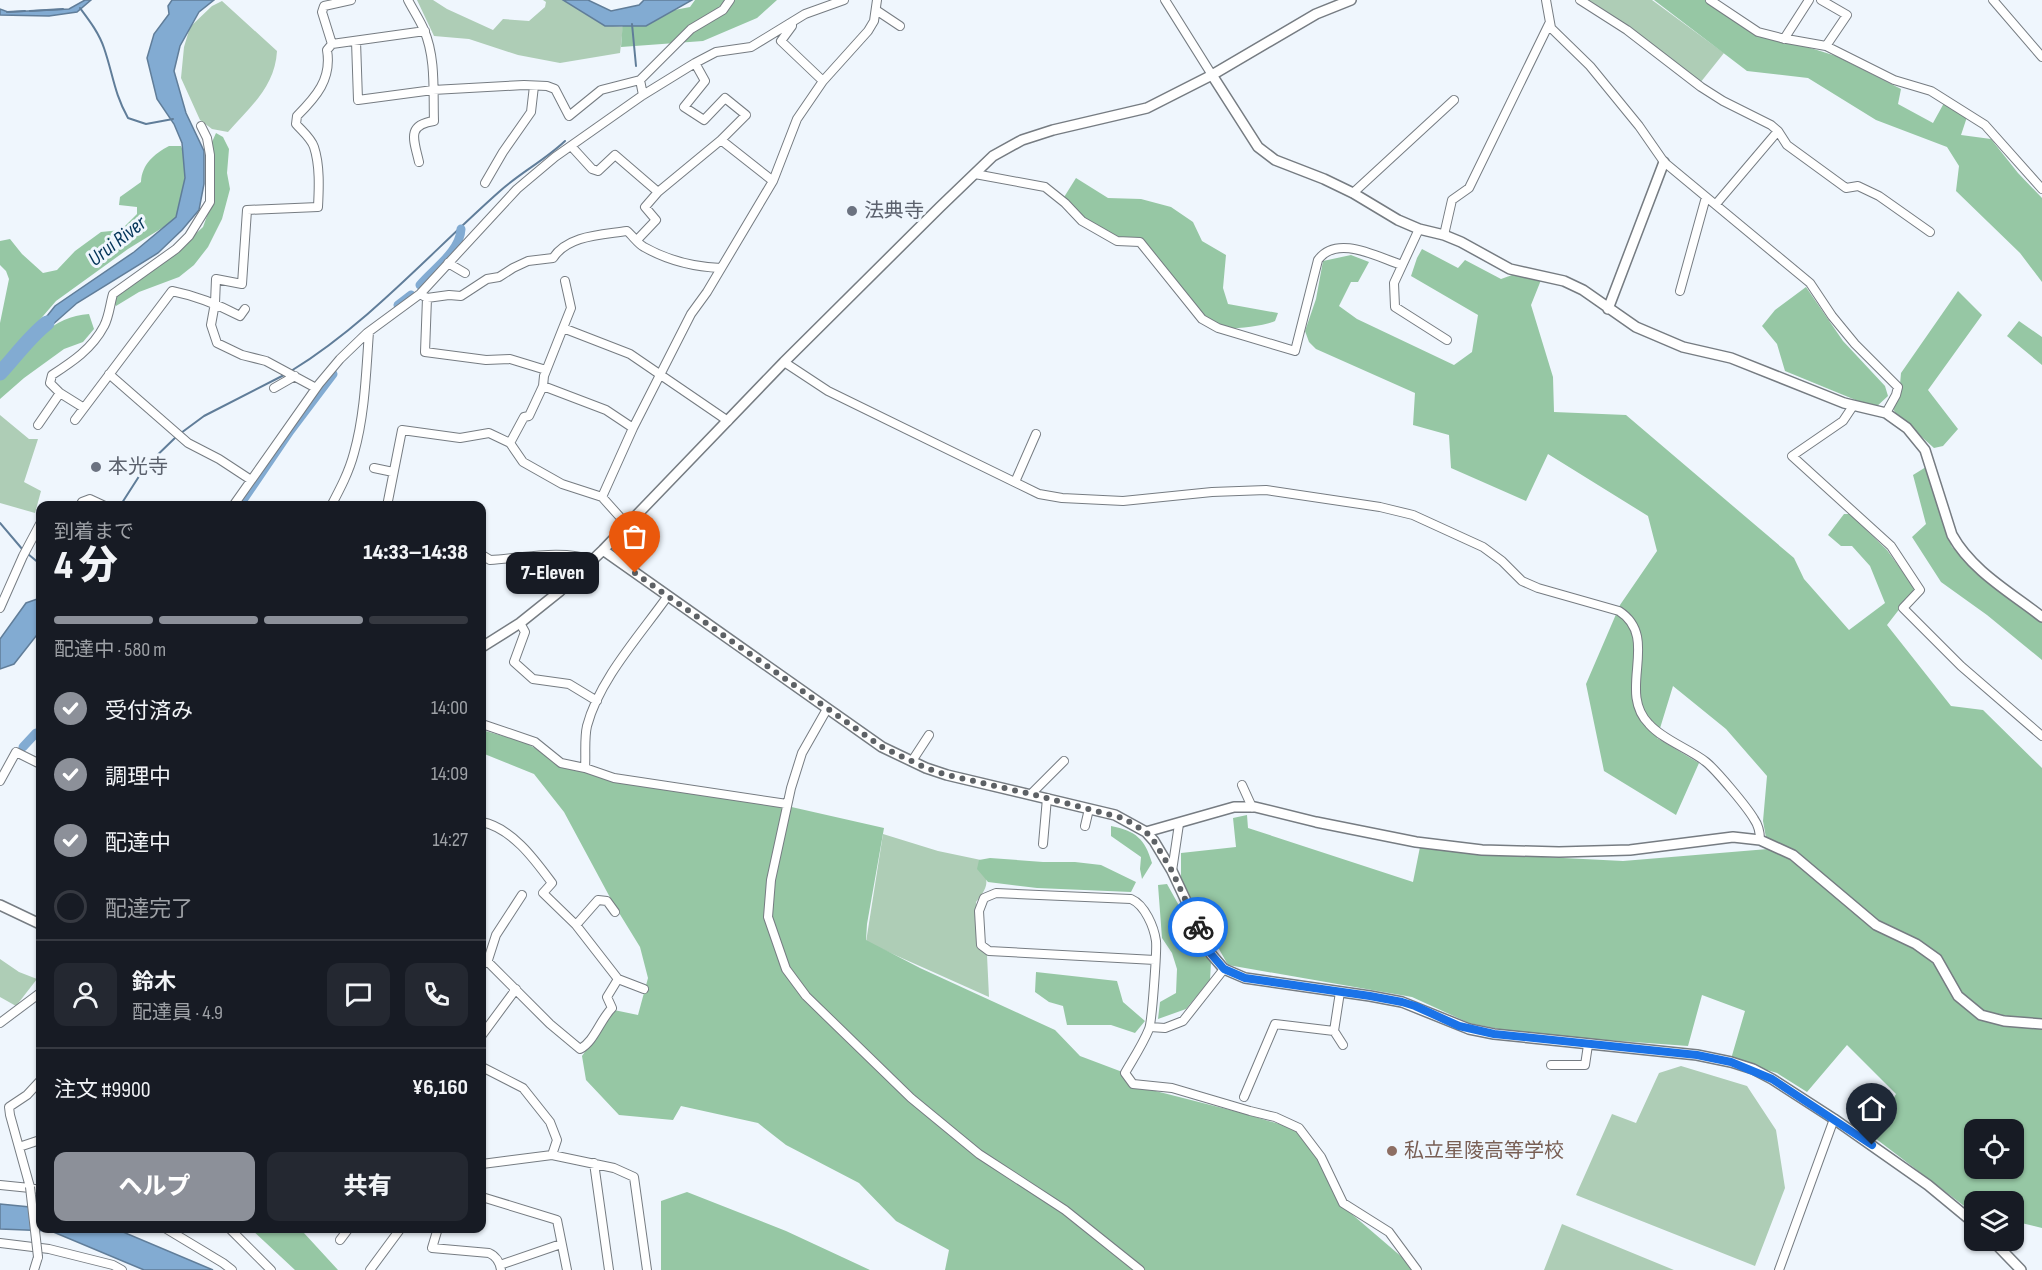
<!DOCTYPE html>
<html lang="ja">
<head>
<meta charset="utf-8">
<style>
	:root { --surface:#171b24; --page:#242831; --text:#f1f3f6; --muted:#9ea1a6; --line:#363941; --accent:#8c9099 }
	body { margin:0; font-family:"Sofia Sans Condensed","Noto Sans JP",sans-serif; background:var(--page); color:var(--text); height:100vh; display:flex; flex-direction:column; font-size:22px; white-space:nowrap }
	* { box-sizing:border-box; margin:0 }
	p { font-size:20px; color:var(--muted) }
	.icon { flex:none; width:33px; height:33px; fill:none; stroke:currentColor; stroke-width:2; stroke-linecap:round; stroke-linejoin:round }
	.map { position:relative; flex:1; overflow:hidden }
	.details { position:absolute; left:36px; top:501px; width:450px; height:732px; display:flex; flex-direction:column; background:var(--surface); border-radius:12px; box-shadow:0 2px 4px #0004 }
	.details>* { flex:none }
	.fabs { position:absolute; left:1964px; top:1119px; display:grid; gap:12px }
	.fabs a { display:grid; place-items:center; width:60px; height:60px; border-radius:12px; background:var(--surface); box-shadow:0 2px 4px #0004; font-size:30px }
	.pin { position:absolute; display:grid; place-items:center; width:51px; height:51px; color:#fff; margin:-62px -26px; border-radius:50% 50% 50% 0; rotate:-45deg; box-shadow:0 0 6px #0007 }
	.pin .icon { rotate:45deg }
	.courier { position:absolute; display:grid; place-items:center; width:60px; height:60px; margin:-30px; border:4px solid #1a73e8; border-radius:50%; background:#fff; color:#222; box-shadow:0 2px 8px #0007 }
	.bubble { position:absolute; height:42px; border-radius:12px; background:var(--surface); box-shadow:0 2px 4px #0004; font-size:20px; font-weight:800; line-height:42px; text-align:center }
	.summary em { font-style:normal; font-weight:800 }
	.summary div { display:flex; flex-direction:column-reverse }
	.summary { display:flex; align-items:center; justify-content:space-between; height:102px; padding:0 18px }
	h1 { font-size:39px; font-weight:800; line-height:45px }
	.bar { display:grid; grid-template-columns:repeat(4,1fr); gap:9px 6px; align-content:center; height:72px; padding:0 18px }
	.bar i { height:8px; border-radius:4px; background:var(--line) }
	.bar .on { background:var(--accent) }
	.bar p { grid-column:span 4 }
	.line { display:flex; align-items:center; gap:15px; padding:0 18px; border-top:2px solid var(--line) }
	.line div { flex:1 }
	.round { display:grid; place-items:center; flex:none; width:63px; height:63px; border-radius:12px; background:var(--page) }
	ol { padding:0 18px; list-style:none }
	li { display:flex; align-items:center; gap:18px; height:66px }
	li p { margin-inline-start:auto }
	li .icon { padding:6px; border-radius:50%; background:var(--accent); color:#fff; stroke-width:4 }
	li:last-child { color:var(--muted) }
	li i { width:33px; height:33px; border:3px solid var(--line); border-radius:50% }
	.cta { display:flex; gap:12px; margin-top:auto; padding:12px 18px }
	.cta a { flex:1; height:69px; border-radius:12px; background:var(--accent); color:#fff; font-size:24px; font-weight:800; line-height:69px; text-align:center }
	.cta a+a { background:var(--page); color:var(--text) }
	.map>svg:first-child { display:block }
	.green { fill:#aecdb6 }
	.forest { fill:#96c7a4; fill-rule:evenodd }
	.water { fill:#82abd2; stroke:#607d99; stroke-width:1.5 }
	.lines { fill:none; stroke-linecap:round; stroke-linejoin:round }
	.stream { stroke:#607d99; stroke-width:2 }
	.canal { stroke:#82abd2; stroke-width:9 }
	.river { stroke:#82abd2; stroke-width:15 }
	.minor-casing { stroke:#767c82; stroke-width:10 }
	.tertiary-casing { stroke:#767c82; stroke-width:12 }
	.minor { stroke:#fff; stroke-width:8 }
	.tertiary { stroke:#fff; stroke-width:9 }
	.minor-bridge-casing { stroke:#767c82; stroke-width:10; stroke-linecap:butt }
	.minor-bridge { stroke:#fff; stroke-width:8 }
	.done { stroke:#5d6165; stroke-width:6; stroke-dasharray:0 10.8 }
	.route { stroke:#1a73e8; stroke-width:8 }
	.worship-dot { fill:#6b7280; stroke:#eff6fd; stroke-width:2 }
	.education-dot { fill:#8d6e63; stroke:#eff6fd; stroke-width:2 }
	.labels { text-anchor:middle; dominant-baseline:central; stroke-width:6; stroke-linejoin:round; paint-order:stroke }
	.worship-label { font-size:20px; fill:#5b616d; stroke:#eff6fd; text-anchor:start }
	.education-label { font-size:20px; fill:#785e54; stroke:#eff6fd; text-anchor:start }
	.water-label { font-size:21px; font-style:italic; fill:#023358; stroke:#eff6fd }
</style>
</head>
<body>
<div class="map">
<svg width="2042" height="1270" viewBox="0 0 2042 1270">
	<rect width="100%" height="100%" fill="#eff6fd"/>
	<path class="green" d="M417,0H433L447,9L493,30L503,19L529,21L545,7L546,2L543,0H563L603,25L623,27L620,53L560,63L518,55L469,39L434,36Z
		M1584,0H1652L1724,53L1700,83Z
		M222,1L277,51C275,87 250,107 228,132L212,129L200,120L181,78L184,47L190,27L212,6Z
		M0,415L29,439H38L24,482L41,491L35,513L0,503Z
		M883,834L938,851L981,860C987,881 991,884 976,902L983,950L987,955L989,997L866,942Z
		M0,959L19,972L37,979L16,1006L0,997Z
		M1681,1066L1747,1086L1776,1130L1785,1188L1755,1266L1576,1195L1612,1114L1636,1123L1659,1073Z
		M1562,1224L1674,1270H1544Z"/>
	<path class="forest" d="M695,0H777L757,18L703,41L621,47L623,20L690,7Z
		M1654,0H1712L1769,35L1836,56L1901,89L1898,104L1933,123L1944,103L1967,117L1961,135L1991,139L2018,173L2042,198V282L2020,253L1956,191L1959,166L1947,147L1876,120L1808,78L1747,71Z
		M216,133L223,137L229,149L227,173L230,189L222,219L208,247L194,265L179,277L139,292L116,306L110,296L176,252L203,227L215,194L212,142Z
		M169,146H181C192,172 187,192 180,217L128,249L56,301L0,366V323L9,279L6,271L0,265V241L10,239L22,254L43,273L57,270L75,251L101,232L121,230L137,214V207L119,205L120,197L141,182C142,164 154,154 169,146Z
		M1076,178L1108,198L1141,199L1171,207L1193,222L1202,241L1226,255L1223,288L1228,304L1278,313L1275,321C1265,326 1230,330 1219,328C1201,324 1154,259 1140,242L1117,241L1061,202Z
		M1422,249L1458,268L1465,260L1501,279L1515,274L1541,280L1531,305L1553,377L1554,412L1626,415L1794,558L1804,579L1849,630L1885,603L1870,566L1852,546H1841L1828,535L1844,514H1850L1887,550L1915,589L1887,625L1951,706L1983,710L2042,768V1228L2013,1221V1202H1974V1213L1972,1212L1871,1135L1896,1094L1847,1045L1807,1092L1777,1073L1731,1059L1745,1011L1702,995L1688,1046L1525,1034L1469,1023L1412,997L1228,965L1181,882V853L1236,847L1233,818L1247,815L1248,828L1413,882L1420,847L1505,855L1623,861L1768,849L1763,821L1767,776L1726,729L1673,686L1657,738L1699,763L1676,815L1604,771L1586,684L1620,605L1657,551L1648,516L1548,454L1526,501L1451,468L1449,435L1413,425L1415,393L1316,349L1309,342L1305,331L1316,299L1323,261L1351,255L1369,262L1358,282H1351L1339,306L1357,319L1454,365L1472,352L1478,315L1411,276L1417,258ZM1974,1130H2013V1168H1974Z
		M1806,287L1843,341L1885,386L1888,396L1875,408L1785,371L1777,344L1762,326L1775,310Z
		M1958,291L1982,315L1928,390L1958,429L1943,446L1934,448L1896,414L1892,407L1899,396L1901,373Z
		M89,314L94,329L83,342L64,349L24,378L0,399V374L4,368C30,345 53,316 89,314Z
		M2019,321L2042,337V365L2007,336Z
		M1926,467L1952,547L2042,623V660L1987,615L1941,582L1912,537L1926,524L1913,475Z
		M482,730L524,742L574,770L614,778L765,801L884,828L867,924L866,940L920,968L1055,1030L1080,1056L1125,1073L1132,1085L1242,1113L1296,1129L1316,1150L1340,1204L1417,1270H945L949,1250L896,1221L859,1183L786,1145L758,1123L681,1106L673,1120L619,1115L586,1080L582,1056L614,1010L638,1015L648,978L640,947L613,903L564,812L534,774L482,753Z
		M1111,826C1136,831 1145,839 1152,863L1142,879L1140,869L1141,857L1111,836Z
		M990,858L1043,862H1075L1101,865L1136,882L1131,892L1037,888L988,882L977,869L979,860Z
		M1167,884L1211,963L1210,980L1186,1009L1158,1019L1160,1002L1176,993L1177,969L1172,953L1162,938L1158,885Z
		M1036,972L1117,981L1123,1002L1145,1021L1135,1033L1111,1025H1067L1063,1006L1049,1002L1035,992Z
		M687,1192L786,1231L870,1270H661V1201Z
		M251,1229H296L304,1233L338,1270H295Z"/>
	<path class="water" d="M85,0H91L77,12L49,16L0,15V9L8,12L69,9Z
		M172,0H214L199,12L180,46L174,71L186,113L204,151V184L199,210L182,230L158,253L77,303L34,341L32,335L55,306L134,252L176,217L185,178L182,143L174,124L157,99L147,58L154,34L169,14L168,6Z
		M563,0H588L611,11L639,5L644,0H692L646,26H605Z
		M40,598V631L14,664L0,669V639L26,603Z
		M0,1204L40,1208V1228L116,1229L213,1270H144L51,1231L0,1229Z"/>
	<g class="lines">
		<path class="stream" d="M80,8C89,20 99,33 104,48C113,74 114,93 128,118L146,124L173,119
			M30,11L63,9
			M7,12L25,11
			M632,24L636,66
			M291,371C369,323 431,252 500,191C520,173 545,160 565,141
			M181,433L204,416L286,374
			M120,506L145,467L177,436
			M0,523L23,550
			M28,554L40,564"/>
		<path class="canal" d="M420,285C433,269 460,252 461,229
			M398,305L411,295
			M239,506L290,431L333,374
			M23,747L36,733L40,732"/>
		<path class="river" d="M0,373C16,356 29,337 47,323"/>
		<g class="minor-casing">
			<path id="minor" d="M351,0L324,6L322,12L332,44L425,31
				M408,0C413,10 420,20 424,30C436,58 433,91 434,121C406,125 414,140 419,162
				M1165,0L1212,75
				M1546,0L1551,28L1590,66L1639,126L1664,162L1810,283L1832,316L1855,344L1898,387L1896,395L1886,413
				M1580,0L1627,30L1701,87L1723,101L1771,125L1778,131L1787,145L1846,188L1858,186L1879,196L1930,232
				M1710,0L1758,32L1781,38L1826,46L1894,80L1931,91L1985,125L2042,189
				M1821,0L1847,15L1826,46
				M1993,0L2042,57
				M876,10L900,26
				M792,22V26L781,41L823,81
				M1784,39L1809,0
				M356,41L358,100L433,90L524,85L547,86L555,89L569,116L601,90L640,80
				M695,63L705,81L684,107L704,120L725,98L746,115L721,140
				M643,95L640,80L691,29L723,10L730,0
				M571,146L592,169L598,171L615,155L658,192L645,207L656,220L637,240
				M975,174L1045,187L1065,203L1082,221L1117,241L1140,242L1202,319L1218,328L1295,351L1318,260C1337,234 1377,257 1402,265
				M485,183L503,152L531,112L534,86
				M658,192L721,140L773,181
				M1353,193L1454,100
				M1716,204L1778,131
				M1419,229L1394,283L1395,307L1447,340
				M1444,235L1452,200L1469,188L1549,24
				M448,263L465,273
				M1680,291L1706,197
				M420,294L427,298L449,295L461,296L487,279L499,277L513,268L528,261L553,258C568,235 602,235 627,231C633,236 638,244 644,247C667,260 695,267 721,268
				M427,298L425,352L486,360L510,359L546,370
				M563,328L571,308L565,281
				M784,362L828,391L1039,494L1062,498L1123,501L1212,492L1266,490L1380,507L1413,515L1483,547L1502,561L1522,581L1538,588L1619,611C1661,638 1616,691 1649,724C1663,740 1690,749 1706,762C1717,771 1747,807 1754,819C1759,826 1760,832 1760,840
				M109,374L188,443L219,459L251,480
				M543,386L529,416L524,417L510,443L523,462L562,484L602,497L628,526
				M274,388L295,376
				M316,388L266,361L242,355L217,343L211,325L215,303L216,279L242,284L247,210L318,207C319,188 320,165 314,147C311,138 302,131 296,124L297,116C316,97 332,79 327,50L332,44
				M60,393L50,383L52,375C72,362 92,349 104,326C109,317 110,304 113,294L176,249L189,236L210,202V155L207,138L201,126
				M1853,406L1843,421L1792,456L1891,546L1920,590L1903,608L1961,666L2042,736
				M75,420L172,291C197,296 217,304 240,316L245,309
				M38,425L60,393L84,408
				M633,428L606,410L543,386L544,376L563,328L630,354L728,421
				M374,468L393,472
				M1015,482L1036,434
				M602,497L633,428L691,314L707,292L773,181L797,119L823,81L868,31L874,21L877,0
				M80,506L82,502L90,499L105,506
				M233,506L319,384L340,359L367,333L420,294L517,189L555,157L643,95L695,63L716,52L751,47L805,14L844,0
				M331,506C340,489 349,472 354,453C365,414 366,372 369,332
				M387,506L402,430L460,438L489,433L510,443
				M482,555L490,560C524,558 561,549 593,560
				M667,597C640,635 599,680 587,726C584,739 586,755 585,768L614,778L787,804
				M0,608L23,556L40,524
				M520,623L525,632L514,662L533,679L569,684L597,701
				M827,709L802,753L791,788L771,880L768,917L786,969L806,996L911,1098L979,1154L1065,1210L1140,1270
				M482,724L535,742L561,763L585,768
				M912,761L929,735
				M0,781L16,752L40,764
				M1242,785L1252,807
				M1031,794L1064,761
				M482,822C512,828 535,860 552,883L543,893L576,925L618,979
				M1085,826L1089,809
				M1043,844L1047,798
				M1172,871L1179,824
				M576,925L598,900L607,901L615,912
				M482,956L550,1024L580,1049C594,1042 600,1020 612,1008L607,997L618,979L644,989
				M1155,960L989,951L981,945L979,911L984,898L996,893L1131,899C1145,905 1154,927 1156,941C1157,950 1152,1022 1149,1029C1143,1044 1133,1059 1125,1073L1133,1084L1172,1088L1250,1111L1275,1117L1299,1128L1321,1157L1343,1203L1389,1232L1417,1270
				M487,963L496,935L522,895
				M0,1023L40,993
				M1150,1027L1165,1028L1183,1021L1224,969
				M1334,1031L1343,1045
				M482,1035L516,989
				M1551,1065H1585L1588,1045
				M482,1067L523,1088L550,1122L557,1140L552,1155
				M1244,1097L1275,1024L1334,1031L1340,992
				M19,1147L40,1140
				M594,1163L609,1270
				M482,1164L552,1155L614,1168L634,1177L647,1270
				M0,1185L40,1189
				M30,1187L10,1115L9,1107L27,1095L40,1081
				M482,1197L557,1220L567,1270
				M165,1228L223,1263L232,1270
				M229,1228L271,1270
				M438,1228L432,1248L489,1253C496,1256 500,1263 501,1270
				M340,1240L349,1228
				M0,1243L49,1249L113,1265L122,1270
				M500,1265L561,1244
				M34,1270L38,1257
				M370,1270L401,1228
				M1779,1270L1834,1119"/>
		</g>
		<g class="tertiary-casing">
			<path id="tertiary" d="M1212,75L1258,147L1275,160L1324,179L1353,193L1398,220L1419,229L1444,235L1461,242L1510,269L1564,281L1583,290L1636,327L1683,347L1731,358L1844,403L1886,413L1907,428L1925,450L1952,535C1972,571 2010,592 2042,617
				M1608,309L1664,162
				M603,550L882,747L926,768L947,775L1115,815L1146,832L1154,841L1172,871L1211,954L1224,969L1245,978L1370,996L1402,1002L1469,1029L1494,1034L1697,1055L1731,1062L1753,1069L1772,1079L1834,1119L1928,1185L1974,1223
				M482,647L520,623L560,591L603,550L784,362L940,207L993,156L1022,140L1053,130L1147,108L1212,75L1316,14L1351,0
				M1146,832L1234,807H1255L1316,822L1416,842L1482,850L1559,852L1630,850L1733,837L1760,840L1793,855L1876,925L1916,944L1937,959L1958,996L1981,1015L2004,1021L2042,1024
				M0,905L40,924
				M1992,1240L2021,1270"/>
		</g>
		<use href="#minor" class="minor"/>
		<use href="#tertiary" class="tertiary"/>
		<g class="minor-bridge-casing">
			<path id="minor-bridge" d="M30,1187L38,1257"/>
		</g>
		<use href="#minor-bridge" class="minor-bridge"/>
	</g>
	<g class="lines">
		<path class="done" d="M635,573L882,747L926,768L947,775L1031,794L1123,818L1146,832L1154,841L1172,871L1198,927"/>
		<path class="route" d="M1198,927L1211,954L1224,969L1245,978L1370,996L1402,1002L1415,1006L1459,1026L1494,1034L1697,1055L1731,1062L1772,1079L1872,1145"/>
	</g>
	<g class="worship-dot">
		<circle cx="852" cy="211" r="6"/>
		<circle cx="96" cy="467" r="6"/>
	</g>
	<circle class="education-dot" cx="1392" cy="1151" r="6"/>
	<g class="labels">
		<g class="worship-label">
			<text x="864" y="211">法典寺</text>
			<text x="108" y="467">本光寺</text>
		</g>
		<g class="education-label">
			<text x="1404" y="1151">私立星陵高等学校</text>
		</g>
		<g class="water-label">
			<text transform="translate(117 241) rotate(-38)">Urui River</text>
		</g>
	</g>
</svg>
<div class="fabs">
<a><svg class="icon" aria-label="locate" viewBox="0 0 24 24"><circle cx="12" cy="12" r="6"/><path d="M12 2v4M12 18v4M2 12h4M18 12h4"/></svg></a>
<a><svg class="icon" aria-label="layers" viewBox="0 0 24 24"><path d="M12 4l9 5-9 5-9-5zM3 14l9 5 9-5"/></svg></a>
</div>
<div class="pin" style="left:635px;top:573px;background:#ea580c"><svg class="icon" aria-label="bag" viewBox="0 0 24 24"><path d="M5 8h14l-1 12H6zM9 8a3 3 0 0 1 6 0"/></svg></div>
<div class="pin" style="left:1872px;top:1145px;background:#1f2937"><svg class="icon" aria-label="home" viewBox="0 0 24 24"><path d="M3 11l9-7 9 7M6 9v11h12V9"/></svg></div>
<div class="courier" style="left:1198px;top:927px"><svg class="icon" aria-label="bike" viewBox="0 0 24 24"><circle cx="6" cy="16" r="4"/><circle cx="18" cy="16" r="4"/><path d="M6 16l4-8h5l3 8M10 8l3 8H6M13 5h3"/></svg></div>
<div class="bubble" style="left:506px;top:552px;width:93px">7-Eleven</div>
<section class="details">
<div class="summary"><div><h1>4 分</h1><p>到着まで</p></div><em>14:33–14:38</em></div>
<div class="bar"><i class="on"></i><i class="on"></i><i class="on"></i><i></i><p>配達中 · 580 m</p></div>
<ol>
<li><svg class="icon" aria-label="check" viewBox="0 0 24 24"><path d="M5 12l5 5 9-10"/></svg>受付済み<p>14:00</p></li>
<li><svg class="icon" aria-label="check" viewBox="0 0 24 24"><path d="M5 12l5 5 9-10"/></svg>調理中<p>14:09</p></li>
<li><svg class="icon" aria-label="check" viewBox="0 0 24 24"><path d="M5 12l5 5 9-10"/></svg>配達中<p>14:27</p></li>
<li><i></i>配達完了</li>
</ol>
<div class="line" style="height:108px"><a class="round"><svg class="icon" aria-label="person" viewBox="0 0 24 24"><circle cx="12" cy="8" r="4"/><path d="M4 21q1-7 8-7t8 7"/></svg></a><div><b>鈴木</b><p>配達員 · 4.9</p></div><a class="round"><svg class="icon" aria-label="chat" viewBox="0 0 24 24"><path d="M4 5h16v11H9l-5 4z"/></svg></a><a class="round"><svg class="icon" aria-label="phone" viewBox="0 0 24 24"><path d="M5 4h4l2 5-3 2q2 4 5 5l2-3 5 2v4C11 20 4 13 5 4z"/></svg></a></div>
<div class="line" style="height:78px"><div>注文 #9900</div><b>¥6,160</b></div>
<div class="cta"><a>ヘルプ</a><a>共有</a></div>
</section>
</div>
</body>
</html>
